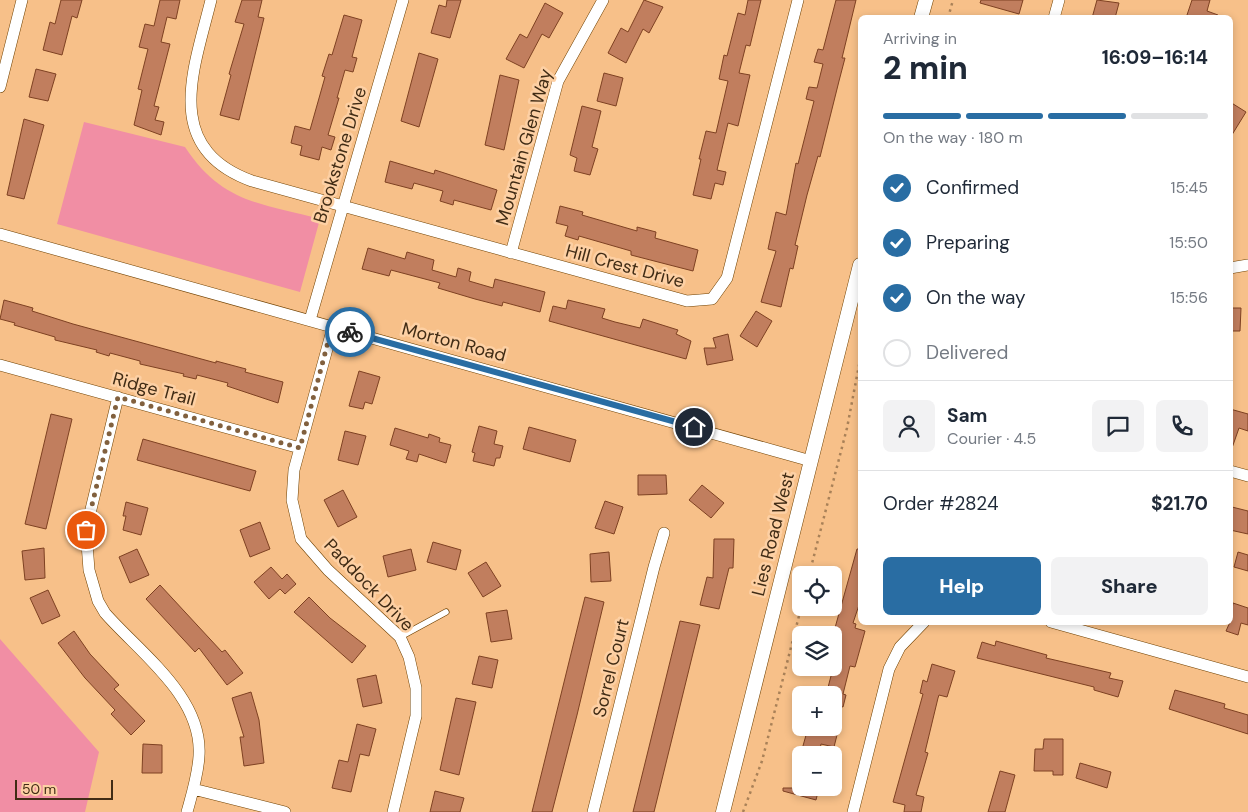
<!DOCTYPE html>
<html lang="en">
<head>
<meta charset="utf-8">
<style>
	:root { --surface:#fff; --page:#f2f2f3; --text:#1f2937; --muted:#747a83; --line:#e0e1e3; --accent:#296da3 }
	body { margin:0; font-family:"DM Sans",sans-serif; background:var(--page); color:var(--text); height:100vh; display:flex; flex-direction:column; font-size:19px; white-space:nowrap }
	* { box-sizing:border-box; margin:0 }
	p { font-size:16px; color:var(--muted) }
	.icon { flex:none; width:28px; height:28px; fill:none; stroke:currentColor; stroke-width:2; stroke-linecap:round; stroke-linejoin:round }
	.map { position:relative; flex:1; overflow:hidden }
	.side { position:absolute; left:858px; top:15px; width:375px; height:610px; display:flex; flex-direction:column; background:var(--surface); border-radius:8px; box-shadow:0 2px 8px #0003 }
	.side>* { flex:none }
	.tools { position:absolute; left:792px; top:566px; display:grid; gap:10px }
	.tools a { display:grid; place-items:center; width:50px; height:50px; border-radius:8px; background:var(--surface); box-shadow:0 2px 8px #0003; font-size:25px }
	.scale { position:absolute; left:15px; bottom:12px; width:98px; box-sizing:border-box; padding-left:5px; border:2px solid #412c15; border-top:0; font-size:14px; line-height:18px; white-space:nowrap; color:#412c15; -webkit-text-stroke:4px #fdd0a4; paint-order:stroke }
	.pin { position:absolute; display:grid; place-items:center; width:42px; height:42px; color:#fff; margin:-21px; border:2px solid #fff; border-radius:50%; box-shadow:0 1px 5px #0007 }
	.courier { position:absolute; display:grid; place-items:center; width:50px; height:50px; margin:-25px; border:4px solid #296da3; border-radius:50%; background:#fff; color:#222; box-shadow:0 1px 6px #0007 }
	.overview em { font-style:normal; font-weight:800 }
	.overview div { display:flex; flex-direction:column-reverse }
	.overview { display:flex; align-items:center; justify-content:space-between; height:85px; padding:0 25px }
	h1 { font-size:32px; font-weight:800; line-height:38px }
	.bar { display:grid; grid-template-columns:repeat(4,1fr); gap:8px 5px; align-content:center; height:60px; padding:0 25px }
	.bar i { height:6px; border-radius:4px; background:var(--line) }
	.bar .on { background:var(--accent) }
	.bar p { grid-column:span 4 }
	.line { display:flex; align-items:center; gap:12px; padding:0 25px; border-top:1px solid var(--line) }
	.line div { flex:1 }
	.round { display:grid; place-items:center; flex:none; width:52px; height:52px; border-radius:8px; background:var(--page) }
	ol { padding:0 25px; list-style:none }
	li { display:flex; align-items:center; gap:15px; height:55px }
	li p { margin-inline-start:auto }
	li .icon { padding:5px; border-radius:50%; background:var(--accent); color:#fff; stroke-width:4 }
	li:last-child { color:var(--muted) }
	li i { width:28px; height:28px; border:2px solid var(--line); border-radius:50% }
	.button { display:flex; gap:10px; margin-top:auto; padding:10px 25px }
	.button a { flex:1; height:58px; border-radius:8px; background:var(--accent); color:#fff; font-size:20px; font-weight:800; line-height:58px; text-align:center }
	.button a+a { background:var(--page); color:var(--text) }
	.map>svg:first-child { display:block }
	.green { fill:#f18ea4 }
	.building { fill:#c17e5e; stroke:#7e4122 }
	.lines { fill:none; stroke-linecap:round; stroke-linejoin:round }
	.service-casing { stroke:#704100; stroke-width:7 }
	.minor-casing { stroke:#704100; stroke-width:12 }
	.tertiary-casing { stroke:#704100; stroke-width:15 }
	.path { stroke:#a98158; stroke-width:2.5; stroke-dasharray:2.5 4; stroke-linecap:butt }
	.service { stroke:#fff; stroke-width:5.5 }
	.minor { stroke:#fff; stroke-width:11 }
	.tertiary { stroke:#fff; stroke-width:14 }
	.done { stroke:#81603e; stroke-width:5; stroke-dasharray:0 9 }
	.route { stroke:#296da3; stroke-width:6 }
	.labels { text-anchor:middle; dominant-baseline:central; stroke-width:5; stroke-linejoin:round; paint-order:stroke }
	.street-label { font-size:18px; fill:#412c15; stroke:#fdd0a4 }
</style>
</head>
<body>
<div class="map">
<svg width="1248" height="812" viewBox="0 0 1248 812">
	<rect width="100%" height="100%" fill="#f7c089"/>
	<path class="green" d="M84,122L185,147C222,203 260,203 320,219L300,292L57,224Z
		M0,639L99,752L85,812H0Z"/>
	<path class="building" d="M61,0H82L77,18L72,16L62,55L43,50L50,22L55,24Z
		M160,0H180L176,19L167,17L161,42L170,44L154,106L159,107L155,120L164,122L161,135L134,125L142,90L138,89L148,49L139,47L145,24L154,26Z
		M242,0H262L258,17L264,18L239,120L220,115L231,75L229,74L244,24L235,22Z
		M447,0H461L450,38L431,33L439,5L446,7Z
		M644,0L663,7L649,33L643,29L626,63L608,53L621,28L628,32Z
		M748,0H761L750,46L746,45L739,73L750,75L738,126L728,123L717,170L726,172L723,185L715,183L711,199L693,195L701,159H699L706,131L716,133L728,81L719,79L724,55L727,56L738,13L745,15Z
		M836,0H856L842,58H845L839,81L820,157L818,156L807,195L795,245L798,246L793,269L790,268L781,307L761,302L776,251L768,249L776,212L786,215L796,163L798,164L814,101L806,99L809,87L817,88L823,64L814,62L818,49L823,50Z
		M981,0H1023L1019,14L980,3Z
		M1097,0L1119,3L1115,18H1092Z
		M1192,0H1210L1207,11L1218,15V18H1186Z
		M545,3L563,13L549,38L542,34L524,68L506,59L520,34L527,38Z
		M344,15L362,20L352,57L357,58L353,72L345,70L337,98H339L328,135L335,137L331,150L322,147L319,160L300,155L302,146L291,143L295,126L310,130L325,77L322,76L329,54L332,55Z
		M419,53L438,59L419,127L401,121Z
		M36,69L56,74L48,101L29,97Z
		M604,73L623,78L616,106L597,101Z
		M500,75L519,80L504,150L485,145Z
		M1230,102L1246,112L1230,138Z
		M582,106L601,111L592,147L598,149L590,175L574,171L577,158L570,155Z
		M24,119L44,125L24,199L7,195Z
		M390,161L434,174L435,170L497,190L491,210L454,200L453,205L440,201L443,191L414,183L412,189L385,182Z
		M560,206L583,212L582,215L637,231V227L656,232L655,238L698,250L693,271L631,255V251L579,236L578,240L565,236L568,226L556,223Z
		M368,248L405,259L407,252L434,260L432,270L456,277L458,268L471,272L469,281L493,288L495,279L545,292L540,312L503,302L502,306L475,299L438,288L440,283L391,270L389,276L362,269Z
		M4,300L33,308L32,311L73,324L216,363V361L246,369L245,372L283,382L278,403L227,386L228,383L197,375L196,379L183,376L184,374L140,364V361L110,353L109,356L96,352L97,350L55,340V337L14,325L15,323L0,319Z
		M568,300L605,309L602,318L615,322L640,328L643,319L678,330L676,334L691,341L686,359L549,321L553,306L566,309Z
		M1230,308H1241L1240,331H1230Z
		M756,311L772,321L757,347L740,336Z
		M728,334L733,360L707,365L704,348H716L713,338Z
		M359,371L380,377L372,404L365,402L363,409L349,406Z
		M1230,409L1248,414V431L1239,428L1232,448H1230Z
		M51,414L72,419L46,529L25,524Z
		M479,426L497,431L494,444L503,446L500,458H496L494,466L473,461L475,453L472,452Z
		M529,427L576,440L570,462L523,449Z
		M395,428L428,438L429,434L440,438L439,442L451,445L446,463L419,454L417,462L406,459L409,451L390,445Z
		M345,431L366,436L358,465L338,460Z
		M143,439L256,471L250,491L137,460Z
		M638,475H666L667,494L638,495Z
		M702,485L724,503L711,518L689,500Z
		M343,490L357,517L338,527L324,500Z
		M605,501L623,507L614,534L595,528Z
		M126,502L148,508L141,535L123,530L126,516H123Z
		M1232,507L1248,511V534L1230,530Z
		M260,522L270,549L250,557L240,530Z
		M714,539H734L733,568H729L719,609L700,605L707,577L713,578Z
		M433,542L461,550L456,570L427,562Z
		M44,548L45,578L25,580L22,551Z
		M137,549L149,575L130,583L119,557Z
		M411,549L416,570L388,577L383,556Z
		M857,549H860V602L853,623L856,624L855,628L865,631L855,667L850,666L843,694L846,695L843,707L840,706L838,715H834V695H826L841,638L833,635Z
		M609,552L611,581L591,582L590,554Z
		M1238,552L1248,555V571L1234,567Z
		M486,562L501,586L483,597L468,573Z
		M271,567L282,579L287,574L296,584L285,594L280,589L269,599L254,582Z
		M160,585L222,652L225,650L243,673L227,685L199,648L195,652L146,599Z
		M48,590L60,616L42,624L30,598Z
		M309,597L330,618L366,646L352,663L294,612Z
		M585,597L604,602L577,715L552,812H532Z
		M1233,603L1248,608V625L1241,623L1238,635L1226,631L1230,622Z
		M507,610L512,639L491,642L486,613Z
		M680,621L700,625L693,653L654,812H633Z
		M74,631L90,654L119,685L114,689L145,721L131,735L111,714L115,710L85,678L58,643Z
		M996,641L1047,655L1046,658L1111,673L1109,678L1123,681L1118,697L1094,690V687L977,658L982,642L995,646Z
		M479,656L498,660L492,688L472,684Z
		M932,664L955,671L947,697L939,695L938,698L925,752L928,753L916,795L924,797L921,812H904L905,805L893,802L923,694L920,693L923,680L927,682Z
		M376,675L382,703L363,707L357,679Z
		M1175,690L1225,704L1224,708L1248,715V734L1169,709Z
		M251,692L259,720L264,763L244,766L240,737H244L232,698Z
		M456,698L476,702L459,775L440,770Z
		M357,724L376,729L369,756L360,754L351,792L332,788L339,760L348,762Z
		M808,728L837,735L834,747L821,744L819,755L801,753Z
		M1044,739H1063V775H1053V771H1034L1035,749H1043Z
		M143,744L162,745V773H142Z
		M1080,763L1111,772L1107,788L1076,778Z
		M1000,771L1015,775L1005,812H988Z
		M783,788H819L816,800L783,791Z
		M435,791L464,798L460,812H430Z"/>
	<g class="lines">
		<g class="service-casing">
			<path id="service" d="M400,637L446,612"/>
		</g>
		<g class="minor-casing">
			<path id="minor" d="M211,0C194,69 161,148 252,181L687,301L712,299L727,278L798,0
				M1054,18L1059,0
				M0,87L22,0
				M0,234L811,461
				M511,253L558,81L603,0
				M1230,268L1248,265
				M310,320L403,0
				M333,327L294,470L292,500L301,539L328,570L400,637L409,657L416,688V716L393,812
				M0,365L300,448
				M118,397L86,530L89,570L98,601L105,613C140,653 203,697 199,756C198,775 192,794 187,812
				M1230,471L1248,476
				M1051,622L1248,677
				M193,789L285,812
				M593,812L654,567L664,533
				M853,812L889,669L900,647L924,622"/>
		</g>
		<g class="tertiary-casing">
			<path id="tertiary" d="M921,18L926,0
				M723,812L860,265"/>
		</g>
		<path class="path" d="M948,18L953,0
			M809,575L847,428L860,360
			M743,812L762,761L801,608"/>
		<use href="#service" class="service"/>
		<use href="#minor" class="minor"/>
		<use href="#tertiary" class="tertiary"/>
	</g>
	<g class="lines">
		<path class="done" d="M86,530L118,397L300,448L332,327L350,332"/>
		<path class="route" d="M350,332L694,427"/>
	</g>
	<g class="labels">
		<g class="street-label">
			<text transform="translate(524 147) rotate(-74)">Mountain Glen Way</text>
			<text transform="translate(340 155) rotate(-73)">Brookstone Drive</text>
			<text transform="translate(625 266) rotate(15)">Hill Crest Drive</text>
			<text transform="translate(454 342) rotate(15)">Morton Road</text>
			<text transform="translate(154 389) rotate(15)">Ridge Trail</text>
			<text transform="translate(773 534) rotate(-76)">Lies Road West</text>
			<text transform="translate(369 585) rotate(46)">Paddock Drive</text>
			<text transform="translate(611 668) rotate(-76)">Sorrel Court</text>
		</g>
	</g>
</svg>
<div class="tools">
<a><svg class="icon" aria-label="locate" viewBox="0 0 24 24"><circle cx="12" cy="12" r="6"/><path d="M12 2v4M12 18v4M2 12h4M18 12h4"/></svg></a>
<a><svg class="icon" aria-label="layers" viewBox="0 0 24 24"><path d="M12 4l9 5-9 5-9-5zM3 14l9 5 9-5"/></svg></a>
<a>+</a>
<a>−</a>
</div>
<div class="scale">50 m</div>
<div class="pin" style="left:86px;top:530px;background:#ea580c"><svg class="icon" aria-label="bag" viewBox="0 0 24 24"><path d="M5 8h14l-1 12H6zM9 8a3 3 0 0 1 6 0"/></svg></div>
<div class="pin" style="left:694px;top:427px;background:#1f2937"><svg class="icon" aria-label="home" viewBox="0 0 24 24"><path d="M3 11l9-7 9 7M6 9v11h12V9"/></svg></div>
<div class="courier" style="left:350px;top:332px"><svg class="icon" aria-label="bike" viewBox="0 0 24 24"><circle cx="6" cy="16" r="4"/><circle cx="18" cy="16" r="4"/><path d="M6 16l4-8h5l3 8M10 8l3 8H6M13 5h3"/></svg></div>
<section class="side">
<div class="overview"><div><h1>2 min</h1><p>Arriving in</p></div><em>16:09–16:14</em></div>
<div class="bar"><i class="on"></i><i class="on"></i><i class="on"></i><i></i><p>On the way · 180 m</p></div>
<ol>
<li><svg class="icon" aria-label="check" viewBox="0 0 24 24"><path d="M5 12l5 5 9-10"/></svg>Confirmed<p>15:45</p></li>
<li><svg class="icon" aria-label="check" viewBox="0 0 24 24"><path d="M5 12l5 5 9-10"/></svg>Preparing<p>15:50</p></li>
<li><svg class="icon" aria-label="check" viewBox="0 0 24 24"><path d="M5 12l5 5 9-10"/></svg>On the way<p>15:56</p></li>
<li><i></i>Delivered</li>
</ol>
<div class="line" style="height:90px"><a class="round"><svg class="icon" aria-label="person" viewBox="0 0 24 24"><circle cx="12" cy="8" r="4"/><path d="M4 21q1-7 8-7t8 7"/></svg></a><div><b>Sam</b><p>Courier · 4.5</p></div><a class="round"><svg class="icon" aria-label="chat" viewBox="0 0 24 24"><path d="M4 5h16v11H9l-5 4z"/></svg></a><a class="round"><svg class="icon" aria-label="phone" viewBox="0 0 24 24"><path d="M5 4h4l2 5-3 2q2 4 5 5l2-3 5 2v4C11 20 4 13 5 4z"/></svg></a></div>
<div class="line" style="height:65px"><div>Order #2824</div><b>$21.70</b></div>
<div class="button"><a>Help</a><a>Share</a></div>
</section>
</div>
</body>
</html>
